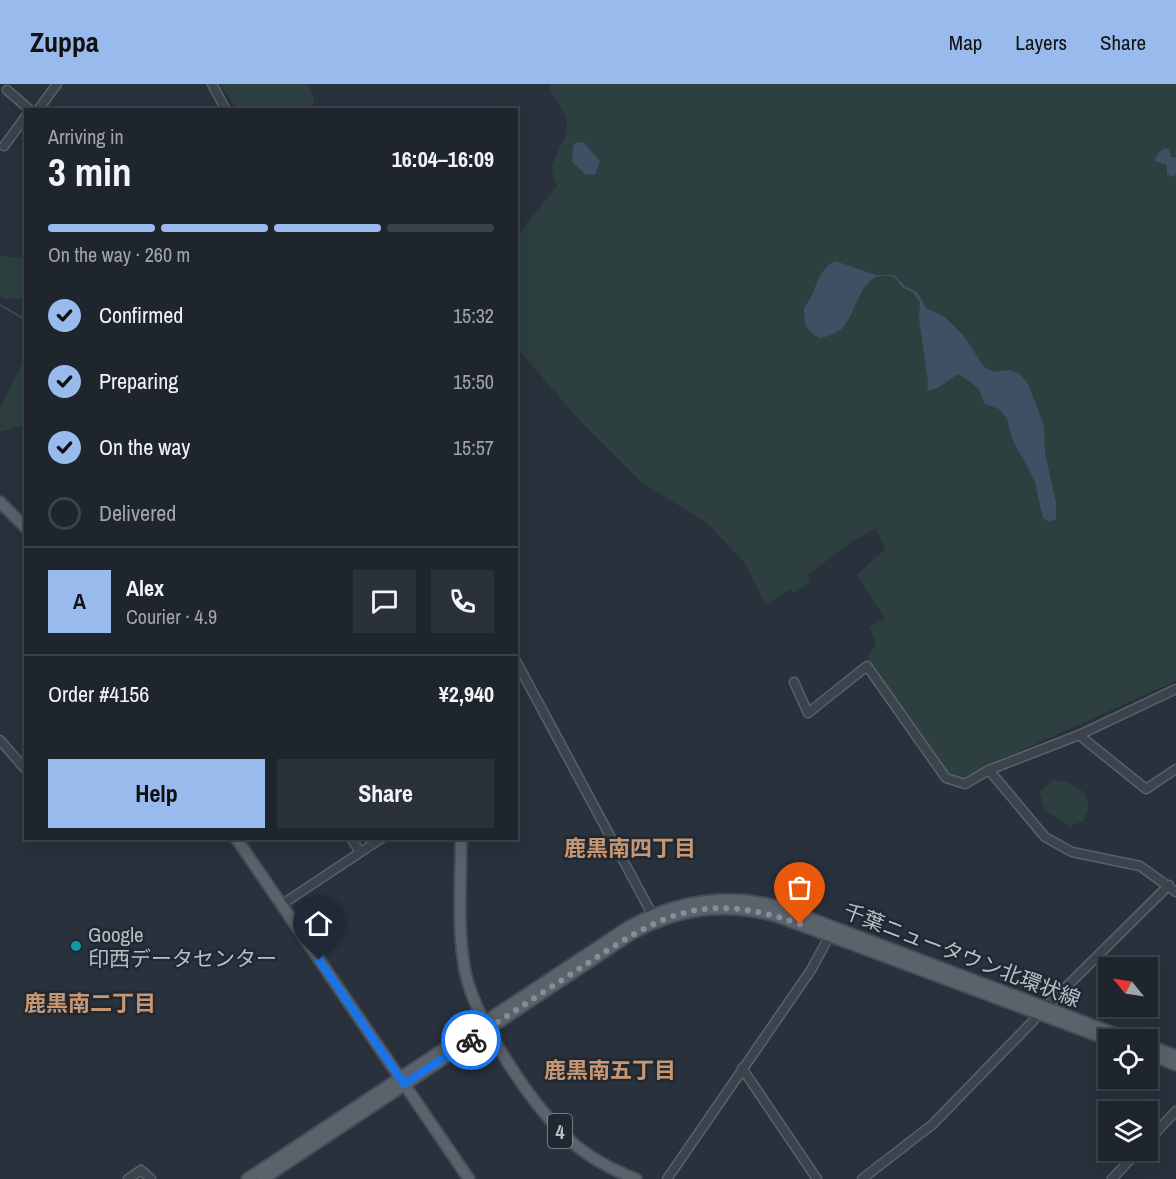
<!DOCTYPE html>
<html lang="en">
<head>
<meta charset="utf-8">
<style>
	:root { --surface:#1e252d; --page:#2b3139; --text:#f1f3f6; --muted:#a1a5aa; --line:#3c4249; --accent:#98baec }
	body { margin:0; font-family:"Archivo Narrow","Noto Sans JP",sans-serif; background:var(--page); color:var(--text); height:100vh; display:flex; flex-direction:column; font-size:22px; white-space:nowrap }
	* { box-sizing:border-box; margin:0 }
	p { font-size:20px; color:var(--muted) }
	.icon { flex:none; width:33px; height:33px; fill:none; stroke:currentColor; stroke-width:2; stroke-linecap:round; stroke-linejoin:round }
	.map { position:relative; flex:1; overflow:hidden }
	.drawer { position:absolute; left:24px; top:24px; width:494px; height:732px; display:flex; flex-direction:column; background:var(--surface); border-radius:0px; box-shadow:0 6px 24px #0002,0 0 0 2px var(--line) }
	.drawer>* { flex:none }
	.needle { width:39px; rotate:300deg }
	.buttons { position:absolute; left:1098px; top:873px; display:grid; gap:12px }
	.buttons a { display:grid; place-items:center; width:60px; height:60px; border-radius:0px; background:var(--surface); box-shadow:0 6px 24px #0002,0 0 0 2px var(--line); font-size:30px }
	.pin { position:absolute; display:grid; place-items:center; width:51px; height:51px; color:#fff; margin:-62px -26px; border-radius:50% 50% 50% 0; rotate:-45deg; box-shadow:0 0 6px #0007 }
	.pin .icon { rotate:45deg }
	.courier { position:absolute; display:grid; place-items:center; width:60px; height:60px; margin:-30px; border:4px solid #1a73e8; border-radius:50%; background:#fff; color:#222; box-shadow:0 2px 8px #0007 }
	.summary em { font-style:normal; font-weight:700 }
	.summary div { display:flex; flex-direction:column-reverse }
	.summary { display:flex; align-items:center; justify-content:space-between; height:102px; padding:0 24px }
	h1 { font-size:39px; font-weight:700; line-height:45px }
	.bar { display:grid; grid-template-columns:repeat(4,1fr); gap:9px 6px; align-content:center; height:72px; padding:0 24px }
	.bar i { height:8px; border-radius:4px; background:var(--line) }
	.bar .active { background:var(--accent) }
	.bar p { grid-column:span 4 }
	.line { display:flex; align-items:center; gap:15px; padding:0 24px; border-top:2px solid var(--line) }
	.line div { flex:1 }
	.round { display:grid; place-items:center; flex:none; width:63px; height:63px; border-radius:0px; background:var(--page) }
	ol { padding:0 24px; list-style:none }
	li { display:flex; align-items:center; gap:18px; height:66px }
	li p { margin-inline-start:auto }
	li .icon { padding:6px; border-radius:50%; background:var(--accent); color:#111; stroke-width:4 }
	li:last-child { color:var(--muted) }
	li i { width:33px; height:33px; border:3px solid var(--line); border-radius:50% }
	.cta { display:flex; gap:12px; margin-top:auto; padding:12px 24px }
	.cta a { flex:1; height:69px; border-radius:0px; background:var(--accent); color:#111; font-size:24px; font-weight:700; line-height:69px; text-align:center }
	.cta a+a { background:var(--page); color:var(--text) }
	header { display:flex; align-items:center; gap:36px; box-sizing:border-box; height:84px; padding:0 30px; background:var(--accent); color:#111 }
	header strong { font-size:28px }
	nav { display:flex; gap:33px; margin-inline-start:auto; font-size:21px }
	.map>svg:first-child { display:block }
	.green { fill:#2d3f3f }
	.water { fill:#404f63 }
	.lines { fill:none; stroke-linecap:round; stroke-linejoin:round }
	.stream { stroke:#404f63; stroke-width:1.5 }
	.minor-casing { stroke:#59616a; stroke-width:11 }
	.major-casing { stroke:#444c56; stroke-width:14 }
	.minor { stroke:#3b434d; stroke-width:8 }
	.major { stroke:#5a626c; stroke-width:10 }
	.done { stroke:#858d96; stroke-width:6; stroke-dasharray:0 10.8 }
	.route { stroke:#1a73e8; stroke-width:8 }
	.culture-dot { fill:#0f9aa8; stroke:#202832; stroke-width:2 }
	.labels { text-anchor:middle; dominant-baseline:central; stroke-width:5; stroke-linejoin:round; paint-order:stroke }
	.shield { fill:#202832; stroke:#8a919a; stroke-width:1.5 }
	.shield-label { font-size:20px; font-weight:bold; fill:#b7bec7 }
	.poi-label { font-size:21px; fill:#b7bec7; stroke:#202832; text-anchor:start }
	.street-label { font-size:21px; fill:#b7bec7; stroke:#202832 }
	.neighbourhood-label { font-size:22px; font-weight:bold; fill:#c89672; stroke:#202832 }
</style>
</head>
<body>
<header>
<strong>Zuppa</strong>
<nav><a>Map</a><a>Layers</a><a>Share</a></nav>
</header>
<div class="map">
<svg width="1176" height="1095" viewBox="0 0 1176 1095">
	<rect width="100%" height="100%" fill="#28313c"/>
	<path class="green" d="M220,0H308L314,13L313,25H237Z
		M549,0H1176V597L993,679L965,697L947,690L867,574L876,560L869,543L885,535L857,491L885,465L876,444L852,458L807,491L810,498L793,510L790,505L766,521L746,481L708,440L640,397L582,339L516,263V153L557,102C543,79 564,66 567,43C569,29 551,14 549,0Z
		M0,170L2,172L25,174V215H6L0,212Z
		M25,273V341L0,348V324Z
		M1053,696L1065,697L1084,708L1089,723L1084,737L1070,742L1045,727L1039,708Z"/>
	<path class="water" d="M576,58L584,59L600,77L595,91L585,90L572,78L573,62Z
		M1165,64L1169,65L1171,73H1176V91L1173,93L1167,90V81L1154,77L1158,69Z
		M835,177L876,191H894L905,202L917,208L926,224L945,233L964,252L984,283L994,288L1009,286L1019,289L1028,300L1044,341L1045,369L1056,419V435L1050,438L1043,434L1034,395L1012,355L1007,335L999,325L985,320L978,304L959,290C948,295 943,303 929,307L927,304L928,298L919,235L920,219L914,209L903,204L895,194C863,181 858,224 845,241C839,249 830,252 820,254C806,248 804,239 804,224C817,209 815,187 835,177Z"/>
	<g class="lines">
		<path class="stream" d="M0,221L26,236"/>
		<g class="minor-casing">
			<path id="minor" d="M212,0L226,26
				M7,6L30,26
				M38,26L57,0
				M4,62L26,32
				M516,577L652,830
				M794,598L808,629L867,582L946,694L965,700L989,686L1079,651L1176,605
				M1079,651L1146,705L1176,685
				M0,656L26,686
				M989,686L1045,753L1072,768L1140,782L1176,808
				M351,754L360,768
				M281,821L382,754
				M1046,923L1169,801
				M742,984L817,1095
				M1148,1057L1176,1027
				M128,1095L141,1086L151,1095
				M667,1095L811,886L831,849
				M862,1095L933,1040L1034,936
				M1112,1095L1139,1066"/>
		</g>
		<g class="major-casing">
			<path id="major" d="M0,418L26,444
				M236,754L469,1095
				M461,754C461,798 457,844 465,887C475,937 534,1025 573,1059C592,1076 613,1086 636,1095
				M1148,961L1176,972
				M1148,970L1176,981
				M247,1095L628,843C676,816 730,808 783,824L1132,956
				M263,1095L633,849C681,824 725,818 776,832L1109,956"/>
		</g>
		<use href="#minor" class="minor"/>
		<use href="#major" class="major"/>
	</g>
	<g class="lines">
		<path class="done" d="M471,956C507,932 543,908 579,885C660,831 701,805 800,840"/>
		<path class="route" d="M319,876L404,1000L471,956"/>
	</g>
	<circle class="culture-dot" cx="76" cy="862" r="6"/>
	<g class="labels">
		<rect class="shield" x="548" y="1030" width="24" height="34" rx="4.5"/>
		<g class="shield-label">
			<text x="560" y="1047">4</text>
		</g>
		<g class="poi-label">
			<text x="88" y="850">Google<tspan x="88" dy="24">印西データセンター</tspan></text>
		</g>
		<g class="street-label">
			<text transform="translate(962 871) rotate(21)">千葉ニュータウン北環状線</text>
		</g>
		<g class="neighbourhood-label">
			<text x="630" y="764">鹿黒南四丁目</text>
			<text x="90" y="919">鹿黒南二丁目</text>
			<text x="610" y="986">鹿黒南五丁目</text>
		</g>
	</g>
</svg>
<div class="buttons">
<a><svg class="needle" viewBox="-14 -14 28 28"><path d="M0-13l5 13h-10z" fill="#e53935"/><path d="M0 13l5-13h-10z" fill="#a1a5aa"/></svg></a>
<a><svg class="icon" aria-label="locate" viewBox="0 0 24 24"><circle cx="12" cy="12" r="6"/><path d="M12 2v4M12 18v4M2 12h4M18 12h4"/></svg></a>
<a><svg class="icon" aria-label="layers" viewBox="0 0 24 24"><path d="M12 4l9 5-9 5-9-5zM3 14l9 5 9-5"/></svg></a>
</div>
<div class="pin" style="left:800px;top:840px;background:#ea580c"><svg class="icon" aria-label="bag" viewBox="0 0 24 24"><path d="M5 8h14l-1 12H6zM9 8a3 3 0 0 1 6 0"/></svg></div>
<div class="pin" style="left:319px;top:876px;background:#1f2937"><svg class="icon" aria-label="home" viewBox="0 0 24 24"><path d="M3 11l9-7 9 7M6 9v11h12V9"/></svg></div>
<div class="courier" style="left:471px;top:956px"><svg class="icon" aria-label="bike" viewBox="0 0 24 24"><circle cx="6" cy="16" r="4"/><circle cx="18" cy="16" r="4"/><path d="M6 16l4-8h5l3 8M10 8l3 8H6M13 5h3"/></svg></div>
<section class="drawer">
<div class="summary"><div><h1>3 min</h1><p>Arriving in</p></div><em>16:04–16:09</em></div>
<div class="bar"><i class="active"></i><i class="active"></i><i class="active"></i><i></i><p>On the way · 260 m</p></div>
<ol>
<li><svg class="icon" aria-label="check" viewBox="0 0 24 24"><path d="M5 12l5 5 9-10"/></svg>Confirmed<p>15:32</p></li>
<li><svg class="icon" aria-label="check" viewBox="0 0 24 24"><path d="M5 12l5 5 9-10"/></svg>Preparing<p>15:50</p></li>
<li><svg class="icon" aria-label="check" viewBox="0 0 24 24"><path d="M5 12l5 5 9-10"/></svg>On the way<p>15:57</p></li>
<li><i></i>Delivered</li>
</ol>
<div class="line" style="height:108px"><b class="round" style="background:var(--accent);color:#111">A</b><div><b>Alex</b><p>Courier · 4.9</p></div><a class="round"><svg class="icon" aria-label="chat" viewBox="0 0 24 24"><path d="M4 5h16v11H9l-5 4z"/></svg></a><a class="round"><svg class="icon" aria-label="phone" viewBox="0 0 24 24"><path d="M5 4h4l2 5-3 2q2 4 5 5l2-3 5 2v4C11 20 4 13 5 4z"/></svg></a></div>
<div class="line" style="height:78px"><div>Order #4156</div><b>¥2,940</b></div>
<div class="cta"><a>Help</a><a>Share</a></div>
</section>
</div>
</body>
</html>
